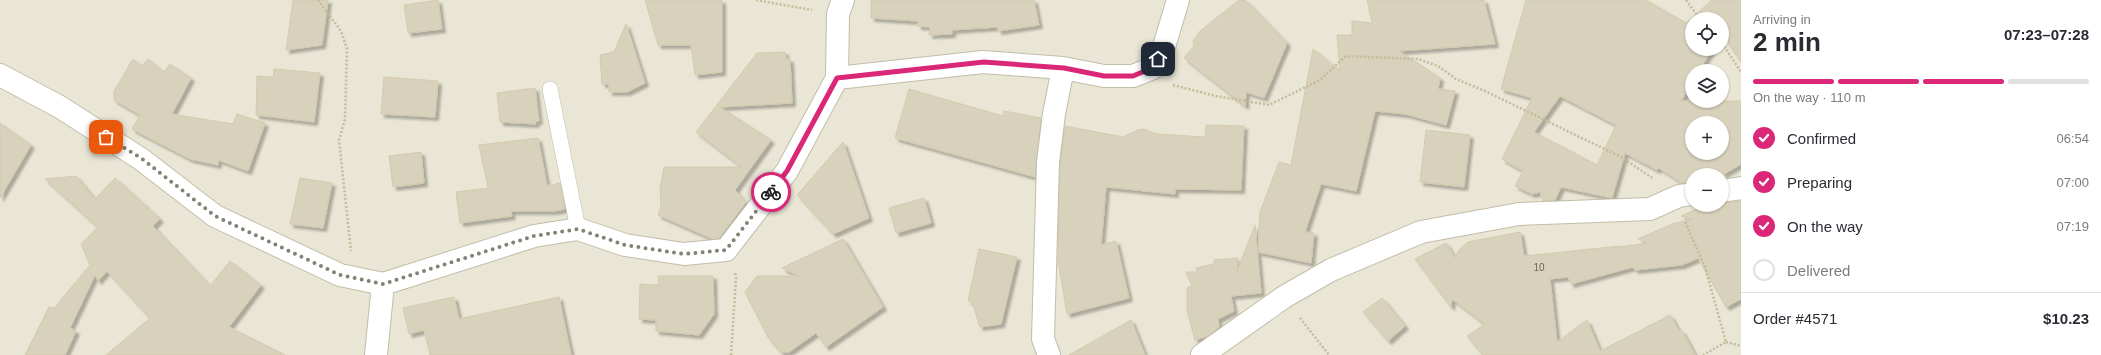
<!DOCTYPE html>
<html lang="en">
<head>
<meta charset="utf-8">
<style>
	:root { --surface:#fff; --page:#f7f7f7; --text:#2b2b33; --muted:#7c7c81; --line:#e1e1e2; --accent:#db2777 }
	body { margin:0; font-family:Helvetica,sans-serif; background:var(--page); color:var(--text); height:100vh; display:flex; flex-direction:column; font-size:15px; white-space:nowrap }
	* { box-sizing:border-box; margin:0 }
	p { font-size:13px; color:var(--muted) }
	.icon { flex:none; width:22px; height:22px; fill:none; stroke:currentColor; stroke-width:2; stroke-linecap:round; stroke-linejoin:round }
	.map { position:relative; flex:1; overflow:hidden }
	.sheet { display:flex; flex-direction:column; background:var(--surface); width:360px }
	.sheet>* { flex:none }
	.controls { position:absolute; left:1685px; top:12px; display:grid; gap:8px }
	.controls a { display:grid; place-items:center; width:44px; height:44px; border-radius:50%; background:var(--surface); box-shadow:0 1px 3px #0004; font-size:20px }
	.pin { position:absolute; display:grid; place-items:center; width:34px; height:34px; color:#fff; margin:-17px; border-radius:8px; box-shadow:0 2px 6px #0006 }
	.courier { position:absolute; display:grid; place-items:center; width:40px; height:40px; margin:-20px; border:3px solid #db2777; border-radius:50%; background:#fff; color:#222; box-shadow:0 1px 5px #0007 }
	.summary em { font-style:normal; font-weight:600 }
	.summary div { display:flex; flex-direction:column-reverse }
	.summary { display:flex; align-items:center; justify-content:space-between; height:68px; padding:0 12px }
	h1 { font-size:26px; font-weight:600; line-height:30px }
	.bar { display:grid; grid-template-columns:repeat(4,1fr); gap:6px 4px; align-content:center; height:48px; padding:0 12px }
	.bar i { height:5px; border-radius:3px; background:var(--line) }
	.bar .current { background:var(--accent) }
	.bar p { grid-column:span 4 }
	.line { display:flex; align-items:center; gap:10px; padding:0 12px; border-top:1px solid var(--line) }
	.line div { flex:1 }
	ol { padding:0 12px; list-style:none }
	li { display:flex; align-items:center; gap:12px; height:44px }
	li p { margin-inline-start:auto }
	li .icon { padding:4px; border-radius:50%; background:var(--accent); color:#fff; stroke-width:4 }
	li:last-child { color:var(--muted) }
	li i { width:22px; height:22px; border:2px solid var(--line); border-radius:50% }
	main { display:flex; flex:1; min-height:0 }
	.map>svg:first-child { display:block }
	.residential { fill:#eae6d5; fill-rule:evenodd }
	.building { fill:#d8d1bc; stroke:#d3caaf; fill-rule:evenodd; filter:url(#shadow) }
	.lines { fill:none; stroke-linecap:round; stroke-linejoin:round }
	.service-casing { stroke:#c2bda9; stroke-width:16 }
	.minor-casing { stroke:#c2bda9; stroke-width:24 }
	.path { stroke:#c5bb99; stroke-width:2.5; stroke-dasharray:2 2; stroke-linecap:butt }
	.service { stroke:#fff; stroke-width:15 }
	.minor { stroke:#fff; stroke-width:22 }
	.done { stroke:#858174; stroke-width:4; stroke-dasharray:0 7.2 }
	.route { stroke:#db2777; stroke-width:5 }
	.labels { text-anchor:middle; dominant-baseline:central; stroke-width:3.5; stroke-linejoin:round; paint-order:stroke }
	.number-label { font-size:10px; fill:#6d6758 }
</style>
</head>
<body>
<main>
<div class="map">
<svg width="1741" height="355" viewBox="0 0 1741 355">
	<defs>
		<filter id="shadow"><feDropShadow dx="3.5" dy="3.5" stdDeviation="1" flood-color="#0004"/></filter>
	</defs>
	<rect width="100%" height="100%" fill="#f5f3e8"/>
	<path class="residential" d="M0,0H1741V355H0ZM1692,19H1722V49H1692ZM1692,71H1722V101H1692ZM1692,123H1722V153H1692ZM1692,175H1722V205H1692Z"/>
	<path class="building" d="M293,0H328L322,45L286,50Z
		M438,0L442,29L408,33L404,5Z
		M645,0H722V72L695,75L691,45H658Z
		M871,0H1034L1039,25L998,31V27L952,30V34L929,35L930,27L918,26V21L871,18Z
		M1239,0H1245L1287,43L1264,98L1246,92L1245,106L1184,58L1194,46L1193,41L1200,31Z
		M1367,0H1484L1495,44L1399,51L1440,78L1438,89L1455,91L1446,125L1405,114L1375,111L1356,191L1321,184L1305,232L1314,233L1311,263L1258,252L1260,212L1279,162L1291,165L1313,49L1340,71L1337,35H1352V21L1372,23Z
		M1526,0H1646L1686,23L1712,0H1741V62L1722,34V19H1692V49H1712L1699,71H1692V83L1681,101H1741V164L1724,174L1727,178H1722V175H1692V182L1682,183L1659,168L1657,170L1625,153L1612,198L1561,187L1555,200L1543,201L1540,192L1532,194L1515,186L1523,171L1502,159L1532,98L1501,89ZM1560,96L1616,125L1597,165L1534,132ZM1692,123H1722V153H1692Z
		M626,24L645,83L627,92H609V84H602L600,55L614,52Z
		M785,52L786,59H790L792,103L720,107L771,140L735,190L746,202L719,238L713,239L658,215L661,206L660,189L664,167H742L696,132L757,53Z
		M133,59L142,66L148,59L164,72L170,64L191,78L172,114L233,124L237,114L265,123L248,171L218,160V165L190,159L132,129L140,115L114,100V91Z
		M274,69L320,73L314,122L256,115L257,76L273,77Z
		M384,77L438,81L435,117L381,114Z
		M535,88L539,121H535L536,124L500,122L497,93Z
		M909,89L1003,116L1004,111L1041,118L1035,177L895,138Z
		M0,123L31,145L0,198Z
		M1206,125L1244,126L1241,190L1175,189V194L1106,187L1101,245L1116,241L1129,298L1067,314L1058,261L1060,163L1065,126L1123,137L1137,130L1144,129L1157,134L1205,137Z
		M1426,130L1470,135L1464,187L1420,182Z
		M538,138L547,186L560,183L565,209L554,211H511L512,216L460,223L456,192L488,188L479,145Z
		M843,142L869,218L833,234L797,195Z
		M421,152L424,183L393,187L389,156Z
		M76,176L95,199L115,178L160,219L153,226L210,286L230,261L261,285L229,327L285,355H106L150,318L107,271L98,281L95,275L70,328L76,331L65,355H25L49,307L54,308L90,265L81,244L98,227L45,179Z
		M300,178L332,183L323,228L290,224Z
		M924,198L931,223L896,233L889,208Z
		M1741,201V299L1726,307L1698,258L1682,265L1635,270L1633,267L1571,284L1568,277L1550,279L1557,342L1587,320L1600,351L1670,315L1679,331H1682L1695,355H1483L1467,336L1485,324L1452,299L1451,307L1415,259L1446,243L1455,258L1458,251L1468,242L1520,232L1524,256L1620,246V247L1647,243L1638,239L1672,224L1692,219L1681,216L1706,205H1722V203Z
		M1255,225L1261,293L1231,296L1234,311L1218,319L1219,327L1208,336L1195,340L1187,311V288L1192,286L1186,272H1197L1196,268L1214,264V260L1238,258L1237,271Z
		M843,239L883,307L826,347L816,333L789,352H781L769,339L745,292L757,276H799L782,268Z
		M979,249L1017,257L1001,324L980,327L972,302L968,301Z
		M658,276H713L714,314L699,335L656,331V320L639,319L640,284L659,285Z
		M454,297L459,319L559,297L571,355H430L424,330L409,334L403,308Z
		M1382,298L1405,326L1388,341L1363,312Z
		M1131,320L1145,355H1069Z"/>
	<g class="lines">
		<g class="service-casing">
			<path id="service" d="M550,89L578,229"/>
		</g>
		<g class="minor-casing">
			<path id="minor" d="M0,75L60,107L141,159L215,216L340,275L383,284L534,236L578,229L625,245L684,254L726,250L787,171L837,78L838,14L843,0
				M837,78L983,62L1063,68L1104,76H1133L1153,68L1163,50L1178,0
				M1722,191L1741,188
				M376,355L383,284
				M1049,355L1043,339L1048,162L1054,114L1063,68
				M1202,355L1284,297L1331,270L1421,232L1519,214L1650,209L1679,196L1692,194"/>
		</g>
		<path class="path" d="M318,0L341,31L347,49L345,119L339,140L351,251
			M756,0L812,10
			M1686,0L1700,19
			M1722,43L1741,72
			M1173,85L1216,96L1269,105L1320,80L1346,56L1418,59L1438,66L1456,79L1485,91L1621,157L1654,179
			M1685,222L1705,267L1726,342L1703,355
			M1300,318L1329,355
			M1726,342L1741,346
			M731,355L736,278L735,273"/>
		<use href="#service" class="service"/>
		<use href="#minor" class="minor"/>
	</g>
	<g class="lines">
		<path class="done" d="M106,137L141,158L215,216L340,275L383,284L534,236L578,229L625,245L684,254L726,250L771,192"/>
		<path class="route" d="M771,192L787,171L837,78L984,62L1064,68L1104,76H1133L1152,68L1158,59"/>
	</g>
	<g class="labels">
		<g class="number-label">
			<text x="1539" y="267">10</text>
		</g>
	</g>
</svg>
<div class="controls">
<a><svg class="icon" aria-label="locate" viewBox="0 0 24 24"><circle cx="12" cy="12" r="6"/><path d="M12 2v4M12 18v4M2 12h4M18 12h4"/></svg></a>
<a><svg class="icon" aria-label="layers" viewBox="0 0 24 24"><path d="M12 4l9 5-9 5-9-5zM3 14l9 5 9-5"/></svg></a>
<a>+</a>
<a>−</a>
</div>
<div class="pin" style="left:106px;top:137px;background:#ea580c"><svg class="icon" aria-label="bag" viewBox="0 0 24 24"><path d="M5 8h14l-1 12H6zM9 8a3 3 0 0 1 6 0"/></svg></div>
<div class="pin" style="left:1158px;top:59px;background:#1f2937"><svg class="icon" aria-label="home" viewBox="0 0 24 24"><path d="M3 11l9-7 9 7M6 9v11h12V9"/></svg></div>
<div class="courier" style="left:771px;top:192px"><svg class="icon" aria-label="bike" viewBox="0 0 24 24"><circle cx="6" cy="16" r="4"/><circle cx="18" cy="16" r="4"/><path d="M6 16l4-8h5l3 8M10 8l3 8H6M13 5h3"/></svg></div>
</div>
<section class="sheet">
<div class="summary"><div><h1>2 min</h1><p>Arriving in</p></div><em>07:23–07:28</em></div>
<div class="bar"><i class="current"></i><i class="current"></i><i class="current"></i><i></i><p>On the way · 110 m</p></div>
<ol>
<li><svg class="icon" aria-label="check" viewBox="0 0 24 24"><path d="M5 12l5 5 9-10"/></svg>Confirmed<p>06:54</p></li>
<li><svg class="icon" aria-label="check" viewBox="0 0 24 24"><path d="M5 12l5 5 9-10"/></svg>Preparing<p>07:00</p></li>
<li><svg class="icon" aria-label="check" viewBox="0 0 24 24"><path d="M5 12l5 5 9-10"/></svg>On the way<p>07:19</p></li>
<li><i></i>Delivered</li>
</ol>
<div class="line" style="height:52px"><div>Order #4571</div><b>$10.23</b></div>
</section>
</main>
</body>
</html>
